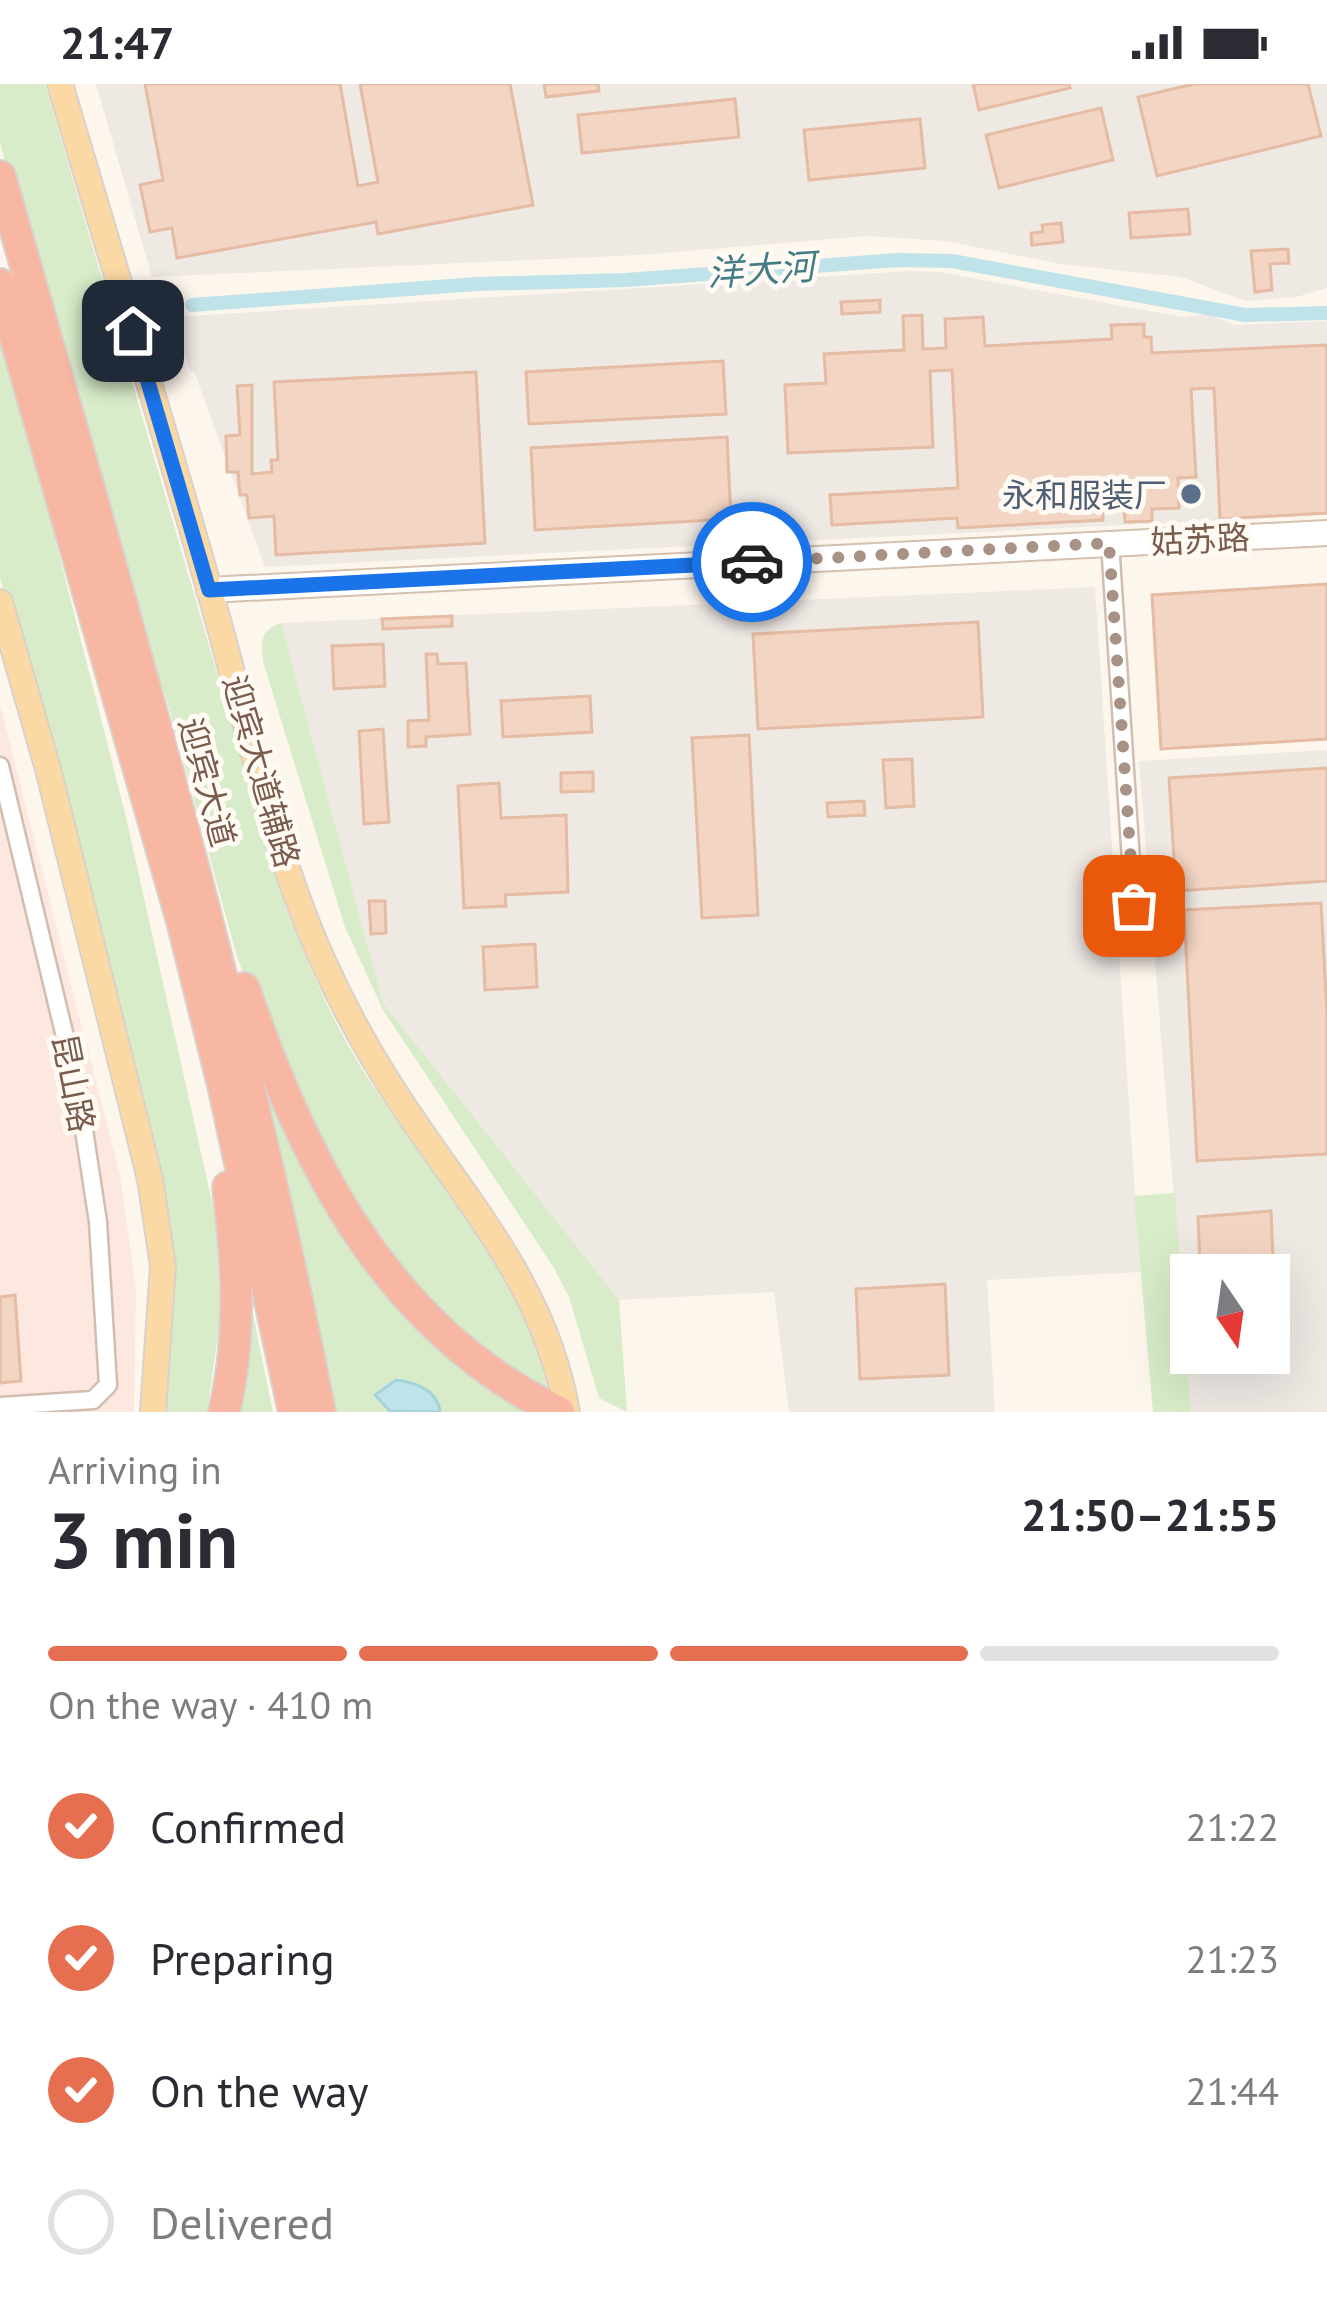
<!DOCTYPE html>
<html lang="en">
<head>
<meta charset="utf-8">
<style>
	:root { --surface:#fff; --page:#f7f7f7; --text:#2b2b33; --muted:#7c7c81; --line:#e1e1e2; --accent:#e76f51 }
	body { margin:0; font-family:"PT Sans","Noto Sans SC",sans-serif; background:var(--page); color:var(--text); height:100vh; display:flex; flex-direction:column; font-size:45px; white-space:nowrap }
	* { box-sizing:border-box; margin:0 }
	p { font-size:39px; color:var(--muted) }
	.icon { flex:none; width:66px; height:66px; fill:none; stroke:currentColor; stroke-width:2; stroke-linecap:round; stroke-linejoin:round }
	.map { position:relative; height:1328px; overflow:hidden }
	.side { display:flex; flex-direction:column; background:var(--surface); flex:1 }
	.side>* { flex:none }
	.needle { width:78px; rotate:167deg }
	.buttons { position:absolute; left:1170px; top:1170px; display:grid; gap:24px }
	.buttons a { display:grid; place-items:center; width:120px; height:120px; border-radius:0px; background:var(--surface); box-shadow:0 12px 48px #0002; font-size:60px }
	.pin { position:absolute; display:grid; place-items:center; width:102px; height:102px; color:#fff; margin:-51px; border-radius:24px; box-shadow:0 6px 18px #0006 }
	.courier { position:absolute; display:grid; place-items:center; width:120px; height:120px; margin:-60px; border:9px solid #1a73e8; border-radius:50%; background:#fff; color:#222; box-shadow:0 3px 15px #0007 }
	.overview em { font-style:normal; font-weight:700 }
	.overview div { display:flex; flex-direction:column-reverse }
	.overview { display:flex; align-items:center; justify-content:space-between; height:204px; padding:0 48px }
	h1 { font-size:78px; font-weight:700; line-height:90px }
	.bar { display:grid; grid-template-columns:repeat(4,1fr); gap:18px 12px; align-content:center; height:144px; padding:0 48px }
	.bar i { height:15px; border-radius:9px; background:var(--line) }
	.bar .selected { background:var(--accent) }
	.bar p { grid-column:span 4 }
	ol { padding:0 48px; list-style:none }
	li { display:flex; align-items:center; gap:36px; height:132px }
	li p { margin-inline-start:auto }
	li .icon { padding:12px; border-radius:50%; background:var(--accent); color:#fff; stroke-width:4 }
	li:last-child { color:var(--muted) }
	li i { width:66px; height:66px; border:6px solid var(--line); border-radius:50% }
	.status { display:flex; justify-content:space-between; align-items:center; height:84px; padding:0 60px; background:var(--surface); direction:ltr }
	.status svg { height:33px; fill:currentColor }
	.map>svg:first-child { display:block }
	.commercial { fill:#fde8e0 }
	.industrial { fill:#efe9e4; fill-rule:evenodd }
	.green { fill:#d8ecc9 }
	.water { fill:#bfe3e8; stroke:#a5d3da; stroke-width:3 }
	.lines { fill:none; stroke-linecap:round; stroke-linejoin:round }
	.canal { stroke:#bfe3e8; stroke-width:14 }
	.building { fill:#f3d5c3; stroke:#e6bba3; stroke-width:3 }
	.street-casing { stroke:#d1beb0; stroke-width:21 }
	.secondary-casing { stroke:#d6c0b0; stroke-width:28 }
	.primary-casing { stroke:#dad1cd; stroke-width:28 }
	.highway-casing { stroke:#dad1cd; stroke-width:34 }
	.street { stroke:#fff; stroke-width:16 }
	.secondary { stroke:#fff; stroke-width:24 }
	.primary { stroke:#fbd9a5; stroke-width:24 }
	.highway { stroke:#f7b7a3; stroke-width:30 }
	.done { stroke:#a89285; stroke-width:12; stroke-dasharray:0 21.6 }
	.route { stroke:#1a73e8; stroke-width:15 }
	.service-dot { fill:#5c6f8a; stroke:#fffaf3; stroke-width:4.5 }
	.labels { text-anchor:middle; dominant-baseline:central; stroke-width:10; stroke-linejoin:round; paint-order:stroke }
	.service-label { font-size:33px; fill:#4e5e75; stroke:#fffaf3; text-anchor:end }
	.street-label { font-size:33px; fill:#7a5c4d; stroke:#fffaf3 }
	.water-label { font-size:36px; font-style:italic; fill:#437c86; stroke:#fffaf3 }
</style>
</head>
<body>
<div class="status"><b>21:47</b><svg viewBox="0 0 49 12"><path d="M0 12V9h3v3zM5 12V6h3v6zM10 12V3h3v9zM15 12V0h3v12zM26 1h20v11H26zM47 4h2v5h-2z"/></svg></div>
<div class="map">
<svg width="1327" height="1328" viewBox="0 0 1327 1328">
	<rect width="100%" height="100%" fill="#fdf6ec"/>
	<path class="commercial" d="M0,621L120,1092L136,1205L134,1328H0Z"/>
	<path class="industrial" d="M96,0H1327V204L1296,213L1245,217L1181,193L1061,180L946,157L866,152L639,171L152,193Z
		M912,187L939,188L1182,233L1208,230L1235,241L1327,237V431L265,483L194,287H190L174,233Z
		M1095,503L1140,1188L987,1196L995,1328H789L774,1208L619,1216L505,1079L383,919L281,539Z
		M1327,666V1328H1191L1139,677ZM1191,1191H1269V1269H1191Z"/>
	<path class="green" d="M0,0H45L286,825C310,884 335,945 371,999C440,1105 534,1197 551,1328H324L251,964L257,929L236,869L165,610L143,553L0,59Z
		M0,255L37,384L125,729L216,1136L220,1237L207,1328H159L170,1197L52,676L0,494Z
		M281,539L383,919L619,1216L627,1328L599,1314L569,1213L554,1184L383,926L345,843L264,581C261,560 259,547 281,539Z
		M1175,1109L1191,1328H1153L1134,1112Z
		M244,1186L273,1328H228Z"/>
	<path class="water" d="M396,1296C416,1298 438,1307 440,1328L390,1327L375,1311Z"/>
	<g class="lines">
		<path class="canal" d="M192,221L477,200L626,196L897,176L952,177L1245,231L1327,229"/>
	</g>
	<path class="building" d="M145,0H340L358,102L378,98L360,0H510L533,121L378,150L376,138L177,174L172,144L150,148L140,101L163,96Z
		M544,0H598L599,7L546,13Z
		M973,0H1069L1070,4L979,26Z
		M1194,0H1308L1321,52L1157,92L1138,13Z
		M735,15L739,53L582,69L578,31Z
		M1101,24L1113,76L999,104L986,51Z
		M920,35L925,84L809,96L804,46Z
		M1188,125L1190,150L1131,154L1129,129Z
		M1061,139L1063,158L1032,161L1031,149L1043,148L1042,141Z
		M1288,165L1289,179L1270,180L1272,206L1255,208L1251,167Z
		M880,216V228L842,230L841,218Z
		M922,231L923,265L946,264L945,235L983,233L985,262L1112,255L1111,241L1144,240V253H1151L1152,269L1327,261V429L1220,435L1214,304L1191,305L1196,393L1178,394L1179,424L1152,425V437L1125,438L1123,407L1102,408L1103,436L958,444L957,434L832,441L830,411L958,404L952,286L930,287L933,363L788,369L785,301L826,299L824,270L904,266L903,232Z
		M723,277L726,330L529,340L526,288Z
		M476,288L485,459L276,471L274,432L249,434L247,411H240L238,388H227L226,352L240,351L237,302L252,301V390L272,388L271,376H278L274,298Z
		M727,353L731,435L535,446L531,364Z
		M1327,500V655L1161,665L1152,511Z
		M452,532V542L383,545L382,535Z
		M978,538L983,633L758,645L753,550Z
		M383,560L385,602L334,605L332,562Z
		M426,570H437L438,580L466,579L470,650L426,653V662L408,663V637L429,636Z
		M590,612L592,648L503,653L501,617Z
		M383,645L389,738L364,740L359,647Z
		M749,651L758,831L702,834L692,654Z
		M912,675L914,722L886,724L883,676Z
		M1327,684V797L1176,807L1169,694Z
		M593,688V707L561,708V689Z
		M499,699L501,734L566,731L568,808L505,811L506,822L464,824L458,702Z
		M864,717L865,731L828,733L827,719Z
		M369,817H385L386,849L371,850Z
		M1321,819L1327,929V1070L1197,1077L1184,826Z
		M535,860L537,903L485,906L483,863Z
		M1271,1127L1273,1173L1200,1179L1198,1133Z
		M945,1200L949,1291L860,1295L856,1205Z
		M15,1211L21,1297L0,1299V1213Z"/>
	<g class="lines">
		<g class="street-casing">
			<path id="street" d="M1110,459L1134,822
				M0,682L78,1007L98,1138L108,1301L93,1316L0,1322"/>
		</g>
		<g class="secondary-casing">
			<path id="secondary" d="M209,506L1327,449"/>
		</g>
		<g class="primary-casing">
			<path id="primary" d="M60,0C111,174 165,347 214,522C247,638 273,767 323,877C344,924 369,969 397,1012C465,1117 545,1200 567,1328
				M0,518L48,685L150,1095L163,1182L153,1328"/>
		</g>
		<g class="highway-casing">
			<path id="highway" d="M0,92C117,502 238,910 320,1328
				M0,200L182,837L223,1001L294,1328
				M244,904C304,1077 385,1244 559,1328
				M224,1328C242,1254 237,1177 228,1103"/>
		</g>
		<use href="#street" class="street"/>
		<use href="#secondary" class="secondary"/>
		<use href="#primary" class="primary"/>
		<use href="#highway" class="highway"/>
	</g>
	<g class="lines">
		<path class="done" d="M752,478L1109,459L1134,822"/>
		<path class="route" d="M133,247L209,506L752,478"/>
	</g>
	<circle class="service-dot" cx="1191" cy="410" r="12"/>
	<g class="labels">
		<g class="service-label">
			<text x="1167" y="410">永和服装厂</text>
		</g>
		<g class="street-label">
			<text transform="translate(1200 455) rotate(-3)">姑苏路</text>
			<text transform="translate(262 687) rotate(74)">迎宾大道辅路</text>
			<text transform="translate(208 698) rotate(75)">迎宾大道</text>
			<text transform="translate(74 999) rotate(79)">昆山路</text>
		</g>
		<g class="water-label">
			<text transform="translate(761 185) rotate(-4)">洋大河</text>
		</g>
	</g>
</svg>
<div class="buttons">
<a><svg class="needle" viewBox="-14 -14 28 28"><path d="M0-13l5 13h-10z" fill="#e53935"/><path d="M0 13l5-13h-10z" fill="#7c7c81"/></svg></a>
</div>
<div class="pin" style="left:1134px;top:822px;background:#ea580c"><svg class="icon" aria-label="bag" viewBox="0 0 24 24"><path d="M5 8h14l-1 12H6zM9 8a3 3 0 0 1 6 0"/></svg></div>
<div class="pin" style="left:133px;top:247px;background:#1f2937"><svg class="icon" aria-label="home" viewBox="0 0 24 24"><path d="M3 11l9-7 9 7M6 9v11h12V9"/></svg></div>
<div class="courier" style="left:752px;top:478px"><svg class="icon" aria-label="car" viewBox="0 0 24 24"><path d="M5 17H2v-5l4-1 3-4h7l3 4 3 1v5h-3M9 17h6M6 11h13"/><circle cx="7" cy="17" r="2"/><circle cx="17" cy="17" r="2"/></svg></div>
</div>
<section class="side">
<div class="overview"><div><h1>3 min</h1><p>Arriving in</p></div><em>21:50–21:55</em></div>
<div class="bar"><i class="selected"></i><i class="selected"></i><i class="selected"></i><i></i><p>On the way · 410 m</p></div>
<ol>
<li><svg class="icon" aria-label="check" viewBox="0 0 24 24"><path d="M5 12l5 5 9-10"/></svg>Confirmed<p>21:22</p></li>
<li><svg class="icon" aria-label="check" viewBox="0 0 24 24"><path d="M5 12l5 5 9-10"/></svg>Preparing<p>21:23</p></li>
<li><svg class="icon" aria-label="check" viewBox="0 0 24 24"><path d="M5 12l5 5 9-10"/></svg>On the way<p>21:44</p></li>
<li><i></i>Delivered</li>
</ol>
</section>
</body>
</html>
